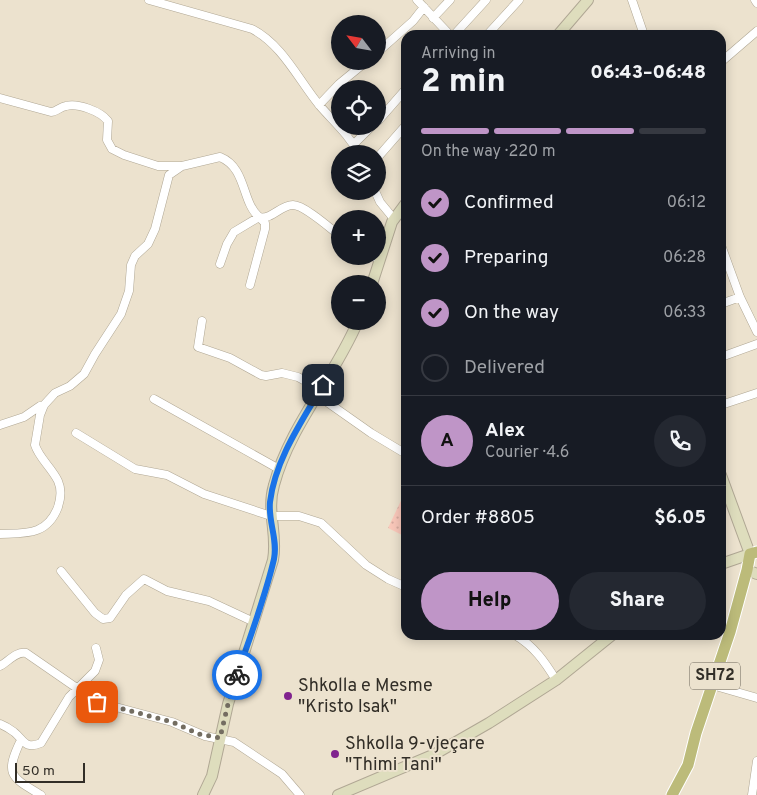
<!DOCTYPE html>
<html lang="en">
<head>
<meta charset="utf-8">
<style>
	:root { --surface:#171b24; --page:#242831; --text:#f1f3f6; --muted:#9ea1a6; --line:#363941; --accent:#bf95c7 }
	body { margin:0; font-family:Overpass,sans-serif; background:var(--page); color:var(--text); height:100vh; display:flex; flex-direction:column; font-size:19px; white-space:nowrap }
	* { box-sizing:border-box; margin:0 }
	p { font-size:16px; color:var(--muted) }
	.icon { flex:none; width:28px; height:28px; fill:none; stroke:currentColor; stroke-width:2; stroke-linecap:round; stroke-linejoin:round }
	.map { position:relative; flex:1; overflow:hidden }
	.side { position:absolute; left:401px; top:30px; width:325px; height:610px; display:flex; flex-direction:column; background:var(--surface); border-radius:15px; box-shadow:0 2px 12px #0003 }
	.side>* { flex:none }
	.needle { width:32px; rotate:301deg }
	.fabs { position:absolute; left:331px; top:15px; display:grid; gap:10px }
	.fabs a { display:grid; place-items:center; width:55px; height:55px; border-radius:50%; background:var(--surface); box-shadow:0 2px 12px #0003; font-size:25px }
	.scale { position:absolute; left:15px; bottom:12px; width:70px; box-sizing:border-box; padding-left:5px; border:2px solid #322e27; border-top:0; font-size:14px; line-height:18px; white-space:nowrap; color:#322e27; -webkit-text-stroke:4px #ece2ce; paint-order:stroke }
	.pin { position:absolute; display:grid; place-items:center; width:42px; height:42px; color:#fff; margin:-21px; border-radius:10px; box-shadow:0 2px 8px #0006 }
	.courier { position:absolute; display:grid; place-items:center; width:50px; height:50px; margin:-25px; border:4px solid #1a73e8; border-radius:50%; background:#fff; color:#222; box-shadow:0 1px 6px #0007 }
	.overview em { font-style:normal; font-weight:800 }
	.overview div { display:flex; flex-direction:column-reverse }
	.overview { display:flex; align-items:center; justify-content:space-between; height:85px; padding:0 20px }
	h1 { font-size:32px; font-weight:800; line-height:38px }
	.bar { display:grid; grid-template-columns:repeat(4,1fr); gap:8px 5px; align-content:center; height:60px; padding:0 20px }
	.bar i { height:6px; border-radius:4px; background:var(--line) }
	.bar .on { background:var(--accent) }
	.bar p { grid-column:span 4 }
	.line { display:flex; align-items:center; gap:12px; padding:0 20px; border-top:1px solid var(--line) }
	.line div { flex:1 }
	.round { display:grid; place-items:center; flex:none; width:52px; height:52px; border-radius:26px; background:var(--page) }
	ol { padding:0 20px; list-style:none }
	li { display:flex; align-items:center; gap:15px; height:55px }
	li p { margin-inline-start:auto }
	li .icon { padding:5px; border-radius:50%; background:var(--accent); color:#111; stroke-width:4 }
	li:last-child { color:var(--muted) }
	li i { width:28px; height:28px; border:2px solid var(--line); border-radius:50% }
	.action { display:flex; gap:10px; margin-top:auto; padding:10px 20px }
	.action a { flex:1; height:58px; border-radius:30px; background:var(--accent); color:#111; font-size:20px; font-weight:800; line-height:58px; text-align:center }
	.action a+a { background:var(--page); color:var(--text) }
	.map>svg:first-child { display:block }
	.green { fill:url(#green-dots) }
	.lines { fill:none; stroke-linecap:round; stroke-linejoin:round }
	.street-casing { stroke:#b0a794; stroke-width:9 }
	.secondary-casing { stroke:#b0a794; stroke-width:12 }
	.primary-casing { stroke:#fff; stroke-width:13 }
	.street { stroke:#fff; stroke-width:8 }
	.secondary { stroke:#deddbd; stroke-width:10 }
	.primary { stroke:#bcbb7a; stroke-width:11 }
	.done { stroke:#736d61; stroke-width:5; stroke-dasharray:0 9 }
	.route { stroke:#1a73e8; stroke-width:6 }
	.poi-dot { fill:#81238e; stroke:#ece2ce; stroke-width:2 }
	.labels { text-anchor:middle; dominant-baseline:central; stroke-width:4; stroke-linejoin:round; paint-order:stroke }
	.shield { fill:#ece2ce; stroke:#6a6459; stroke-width:1 }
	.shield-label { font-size:16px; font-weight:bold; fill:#322e27 }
	.poi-label { font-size:18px; fill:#322e27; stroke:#ece2ce; text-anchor:start }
</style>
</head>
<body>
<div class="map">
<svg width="757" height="795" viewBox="0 0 757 795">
	<defs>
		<pattern id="green-dots" width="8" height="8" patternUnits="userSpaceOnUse" patternTransform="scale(1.25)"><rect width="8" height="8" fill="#fac8ba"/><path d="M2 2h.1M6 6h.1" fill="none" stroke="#d7aca0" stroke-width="1.8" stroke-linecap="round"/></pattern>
	</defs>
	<rect width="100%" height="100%" fill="#ece2ce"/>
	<path class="green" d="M406,490V537L388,528Z"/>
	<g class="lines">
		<g class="street-casing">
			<path id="street" d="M149,0L252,29C283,45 299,81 320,106C334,122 349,135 359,154
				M417,0L450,35
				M632,0L644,35
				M755,0L757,3
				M433,18L450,0
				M454,35L486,0
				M487,35L519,0
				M378,52L413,21L424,7
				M721,62L757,31
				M0,98L51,112C56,112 60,107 66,106C78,103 100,111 108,121L107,140L112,149L124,155L158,166H180
				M319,105L339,84L367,61
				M378,121L406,89
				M354,144L372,126
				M378,157L406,125
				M375,191L380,202L394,219
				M721,245L740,297L757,332
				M372,256L379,259
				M220,264L227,244L234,232L259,217L265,223V229L250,285
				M721,304L740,297
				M202,321L198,347L230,358L261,375L266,376L282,373L298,377L307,382L317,395L371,433L406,454
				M721,357L757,344
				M154,399L279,469
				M721,405L757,393
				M0,425L24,417L40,406L44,405
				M76,433L135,469L167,475L204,494L271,516H299L321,523L366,565L388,579L406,587
				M0,534C25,533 47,536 58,507C61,498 62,490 58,481C52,468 39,458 35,445L40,415L44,405L55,393L70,386L84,374L95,354L121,314L129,291L131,265L135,256L148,244L155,229L169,175L182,166L220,157C247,168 241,201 259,217C272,220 280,205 293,205C304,205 330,228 340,236
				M61,571L95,613L103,619L110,618L126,595L144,579L167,591L209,601L254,622
				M515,635C534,646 545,662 556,680
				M0,666C8,662 16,651 26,653L97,702L172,722L205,736L234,742L282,774L300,795
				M712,685L757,698
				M0,724C5,726 10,729 14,732C24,740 25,750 41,743L69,697L95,671L99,660L96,648
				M21,740C4,775 11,777 41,795
				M752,795L757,761"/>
		</g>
		<g class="secondary-casing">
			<path id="secondary" d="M558,35L588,0
				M372,284L392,222L406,203
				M721,475L750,554L721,564
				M747,570L757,574
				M203,795L212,776L228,704L273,560C278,533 266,512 274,485C290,425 334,378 358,321
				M338,795L435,754L489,723L556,680L612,635"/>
		</g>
		<g class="primary-casing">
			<path id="primary" d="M672,795L688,765L696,733L730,632L747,570L750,554L757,552"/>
		</g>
		<use href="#street" class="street"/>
		<use href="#secondary" class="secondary"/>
		<use href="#primary" class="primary"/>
	</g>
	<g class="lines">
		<path class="done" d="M97,702L172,722L199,734L220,738L228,704L237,675"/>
		<path class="route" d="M237,675C250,637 265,598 274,559C278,539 268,522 270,502C275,460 302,421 323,385"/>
	</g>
	<g class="poi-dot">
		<circle cx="288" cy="696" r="5"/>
		<circle cx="335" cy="754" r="5"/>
	</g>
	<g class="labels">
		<rect class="shield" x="690" y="662.5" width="50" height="27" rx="4"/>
		<g class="shield-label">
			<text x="715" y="676">SH72</text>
		</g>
		<g class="poi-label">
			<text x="298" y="686">Shkolla e Mesme<tspan x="298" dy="21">"Kristo Isak"</tspan></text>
			<text x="345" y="744">Shkolla 9-vjeçare<tspan x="345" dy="21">"Thimi Tani"</tspan></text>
		</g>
	</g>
</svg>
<div class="fabs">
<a><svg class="needle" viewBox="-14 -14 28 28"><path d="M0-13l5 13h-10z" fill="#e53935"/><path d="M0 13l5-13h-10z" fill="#9ea1a6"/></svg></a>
<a><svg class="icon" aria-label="locate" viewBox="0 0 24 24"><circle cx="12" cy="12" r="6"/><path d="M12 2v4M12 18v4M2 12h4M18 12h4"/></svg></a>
<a><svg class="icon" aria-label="layers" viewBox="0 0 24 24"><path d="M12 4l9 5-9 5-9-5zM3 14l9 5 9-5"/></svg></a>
<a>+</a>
<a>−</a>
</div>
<div class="scale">50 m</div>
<div class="pin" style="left:97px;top:702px;background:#ea580c"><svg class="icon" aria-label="bag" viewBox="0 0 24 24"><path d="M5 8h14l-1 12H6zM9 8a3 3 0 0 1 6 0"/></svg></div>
<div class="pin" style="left:323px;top:385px;background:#1f2937"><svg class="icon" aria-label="home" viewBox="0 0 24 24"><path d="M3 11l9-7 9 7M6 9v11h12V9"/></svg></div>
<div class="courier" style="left:237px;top:675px"><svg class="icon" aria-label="bike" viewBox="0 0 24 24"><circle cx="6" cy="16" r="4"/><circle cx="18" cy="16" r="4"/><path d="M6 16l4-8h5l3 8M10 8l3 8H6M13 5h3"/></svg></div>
<section class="side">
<div class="overview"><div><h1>2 min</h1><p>Arriving in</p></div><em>06:43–06:48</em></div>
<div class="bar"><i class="on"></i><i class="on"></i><i class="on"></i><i></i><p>On the way · 220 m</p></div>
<ol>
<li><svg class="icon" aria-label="check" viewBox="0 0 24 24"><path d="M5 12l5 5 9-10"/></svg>Confirmed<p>06:12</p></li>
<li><svg class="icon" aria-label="check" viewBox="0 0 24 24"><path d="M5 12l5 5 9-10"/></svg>Preparing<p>06:28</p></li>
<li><svg class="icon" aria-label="check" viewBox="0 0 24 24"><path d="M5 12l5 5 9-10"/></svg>On the way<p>06:33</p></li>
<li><i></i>Delivered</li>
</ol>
<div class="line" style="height:90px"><b class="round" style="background:var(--accent);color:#111">A</b><div><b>Alex</b><p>Courier · 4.6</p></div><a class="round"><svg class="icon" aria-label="phone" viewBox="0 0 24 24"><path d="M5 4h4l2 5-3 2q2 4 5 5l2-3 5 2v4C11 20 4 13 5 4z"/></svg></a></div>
<div class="line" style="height:65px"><div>Order #8805</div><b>$6.05</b></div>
<div class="action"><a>Help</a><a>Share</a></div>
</section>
</div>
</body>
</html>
